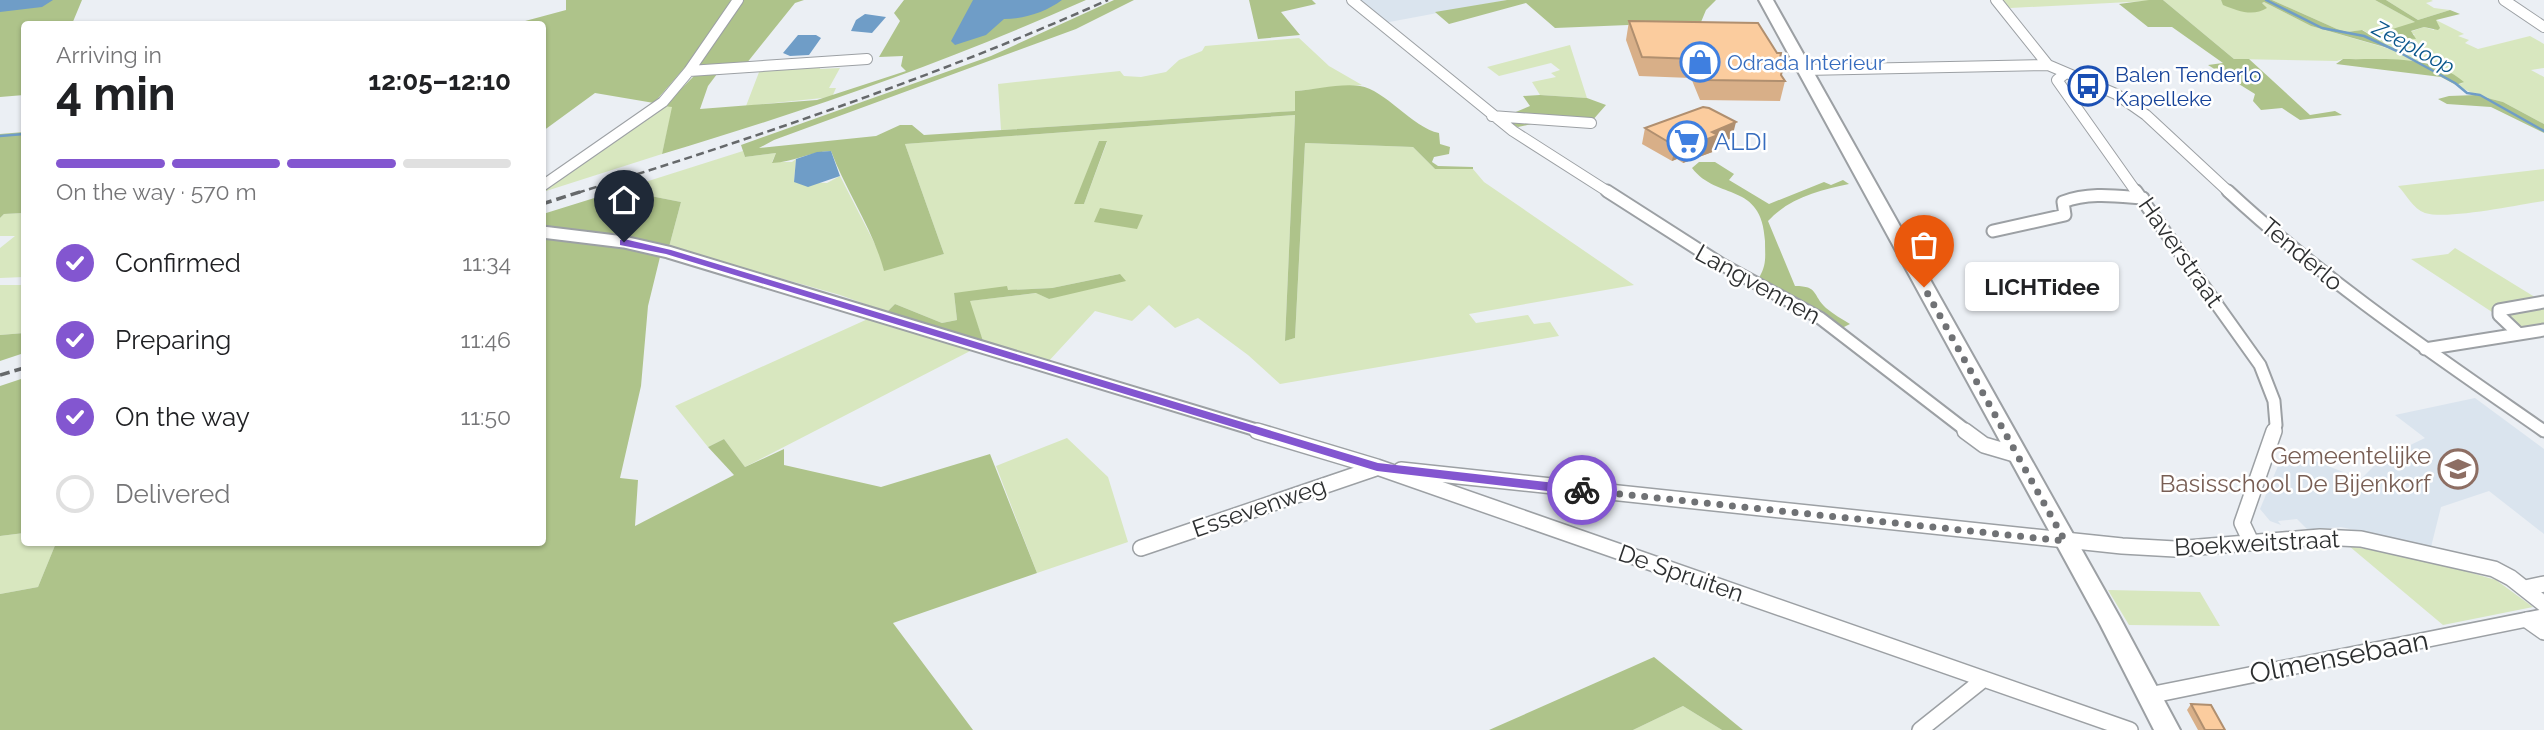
<!DOCTYPE html>
<html lang="en">
<head>
<meta charset="utf-8">
<style>
	:root { --surface:#fff; --page:#f2f2f2; --text:#202124; --muted:#757577; --line:#e0e0e0; --accent:#8356d0 }
	body { margin:0; font-family:Raleway,sans-serif; background:var(--page); color:var(--text); height:100vh; display:flex; flex-direction:column; font-size:26px; white-space:nowrap }
	* { box-sizing:border-box; margin:0 }
	p { font-size:23px; color:var(--muted) }
	.icon { flex:none; width:38px; height:38px; fill:none; stroke:currentColor; stroke-width:2; stroke-linecap:round; stroke-linejoin:round }
	.map { position:relative; flex:1; overflow:hidden }
	.drawer { position:absolute; left:21px; top:21px; width:525px; height:525px; display:flex; flex-direction:column; background:var(--surface); border-radius:7px; box-shadow:0 2px 5px #0004 }
	.drawer>* { flex:none }
	.pin { position:absolute; display:grid; place-items:center; width:60px; height:60px; color:#fff; margin:-72px -30px; border-radius:50% 50% 50% 0; rotate:-45deg; box-shadow:0 0 7px #0007 }
	.pin .icon { rotate:45deg }
	.courier { position:absolute; display:grid; place-items:center; width:70px; height:70px; margin:-35px; border:5px solid #8356d0; border-radius:50%; background:#fff; color:#222; box-shadow:0 2px 9px #0007 }
	.bubble { position:absolute; height:49px; border-radius:7px; background:var(--surface); box-shadow:0 2px 5px #0004; font-size:23px; font-weight:700; line-height:49px; text-align:center }
	.overview em { font-style:normal; font-weight:700 }
	.overview div { display:flex; flex-direction:column-reverse }
	.overview { display:flex; align-items:center; justify-content:space-between; height:119px; padding:0 35px }
	h1 { font-size:46px; font-weight:700; line-height:52px }
	.bar { display:grid; grid-template-columns:repeat(4,1fr); gap:10px 7px; align-content:center; height:84px; padding:0 35px }
	.bar i { height:9px; border-radius:5px; background:var(--line) }
	.bar .active { background:var(--accent) }
	.bar p { grid-column:span 4 }
	ol { padding:0 35px; list-style:none }
	li { display:flex; align-items:center; gap:21px; height:77px }
	li p { margin-inline-start:auto }
	li .icon { padding:7px; border-radius:50%; background:var(--accent); color:#fff; stroke-width:4 }
	li:last-child { color:var(--muted) }
	li i { width:38px; height:38px; border:4px solid var(--line); border-radius:50% }
	.map>svg:first-child { display:block }
	.built { fill:#dae4ee }
	.green { fill:#d8e7bf; fill-rule:evenodd }
	.forest { fill:#aec38a }
	.water { fill:#6f9dc7 }
	.lines { fill:none; stroke-linecap:round; stroke-linejoin:round }
	.stream { stroke:#6f9dc7; stroke-width:2.5 }
	.minor-far2-casing { stroke:#9ca0a4; stroke-width:12 }
	.minor-far1-casing { stroke:#9ca0a4; stroke-width:15 }
	.minor-casing { stroke:#9ca0a4; stroke-width:18 }
	.tertiary-casing { stroke:#9ca0a4; stroke-width:3 }
	.primary-casing { stroke:#9ca0a4; stroke-width:4 }
	.minor-far2 { stroke:#fff; stroke-width:10 }
	.minor-far1 { stroke:#fff; stroke-width:11 }
	.minor { stroke:#fff; stroke-width:15 }
	.tertiary { fill:#fff; fill-rule:evenodd }
	.primary { fill:#fff; fill-rule:evenodd }
	.rail-far1 { stroke:#66696b; stroke-width:2.5; stroke-dasharray:8 4.5; stroke-linecap:butt }
	.rail { stroke:#66696b; stroke-width:3.5; stroke-dasharray:10 5; stroke-linecap:butt }
	.wall { fill:#d8af88 }
	.shaded-wall { fill:#b08f6f }
	.building { fill:#fbcc9e; stroke:#b08f6f; stroke-width:2 }
	.route { fill:#8356d0 }
	.done { stroke:#707275; stroke-width:7; stroke-dasharray:0 12.6 }
	.labels { text-anchor:middle; dominant-baseline:central; stroke-width:5; stroke-linejoin:round; paint-order:stroke }
	.far-water-label { font-size:21px; font-style:italic; fill:#08558a; stroke:#fff }
	.far-shop-label { font-size:21px; fill:#366cbe; stroke:#fff; text-anchor:start }
	.far-transit-label { font-size:21px; fill:#164399; stroke:#fff; text-anchor:start }
	.shop-label { font-size:24px; fill:#366cbe; stroke:#fff; text-anchor:start }
	.street-label { font-size:24px; fill:#2d2f30; stroke:#fff }
	.education-label { font-size:24px; fill:#785e54; stroke:#fff; text-anchor:end }
	.near-street-label { font-size:28px; fill:#2d2f30; stroke:#fff }
</style>
</head>
<body>
<div class="map">
<svg width="2544" height="730" viewBox="0 0 2544 730">
	<rect width="100%" height="100%" fill="#ebeff4"/>
	<path class="built" d="M1357,0H1507L1384,23Z
		M2475,398L2544,449V534L2489,491L2441,507L2431,547L2341,527L2308,530L2297,519L2278,521L2281,525L2270,521L2260,509L2285,449L2361,479L2381,459L2425,438L2395,415Z"/>
	<path class="green" d="M2002,0H2149V1L2010,8Z
		M2163,0H2221L2224,5L2266,8L2262,3L2264,2L2311,26L2393,50L2363,30L2347,32L2337,29L2272,0H2375L2417,23L2387,31L2400,38L2415,35L2410,32L2424,27L2434,30L2436,20L2464,34L2458,36L2469,40L2465,43L2478,49L2530,36L2544,44V68L2531,70L2544,77V124L2503,102L2476,95L2456,85L2463,83L2429,62L2343,59L2337,61L2234,59Z
		M2386,0H2431L2433,1L2426,3L2434,8L2450,10L2418,20Z
		M1299,38L1329,66L1362,85L1295,91L1296,111L1001,130L998,84L1120,71L1124,76L1141,77L1166,72L1179,60L1202,51L1205,46Z
		M1570,45L1587,98L1540,95L1532,82L1556,77L1551,73L1560,70L1551,63L1499,76L1487,67Z
		M821,63L820,69L840,68L829,88H836L832,97L746,106L761,67Z
		M664,106H673L662,154L543,192V188Z
		M1295,115L1285,341L1295,338L1305,143L1413,147L1435,169H1473L1484,182L1634,285L1469,314L1476,323L1528,315L1534,324L1550,322L1559,336L1280,384L1248,355L1198,318L1175,328L1149,305L1132,321L1095,311L1047,363L983,341L969,301L1037,293L1049,299L1120,274L1052,288L954,293L957,320L942,323L895,304L887,312L840,295L669,247L681,202L620,190L743,151L745,157L776,153L772,162H792L796,159L794,182L827,183L840,176L880,254L884,270L944,254L905,144ZM1099,141L1107,142L1084,204H1075Z
		M2544,169V201C2518,205 2447,220 2425,213C2413,209 2406,194 2398,186Z
		M24,213V277L0,278V248L15,236H0V218L4,214Z
		M2455,248L2538,299L2495,306L2492,312L2411,259L2448,254Z
		M0,285H24V333L0,335Z
		M2544,305V325L2523,328L2505,313Z
		M870,318L974,349L745,467L724,439L708,447L675,406Z
		M1067,438L1108,477L1128,542L1037,573L996,466Z
		M24,533V542L56,543L38,587L0,594V536Z
		M2349,546L2423,559L2496,580L2533,607L2443,625Z
		M2108,590L2200,592L2220,626L2129,625Z
		M1683,706L1722,730H1633Z"/>
	<path class="forest" d="M0,0H82L72,24H24V95L0,97Z
		M566,0H804L795,3L746,64L686,66L654,103L595,93L543,131L542,24H514L566,10Z
		M904,0H1086C946,62 809,110 662,154L672,107L664,106L698,72L720,70L708,86L700,109L817,100L906,71L901,66L903,56L879,57L900,21L894,13Z
		M1114,0H1134L1076,29L774,140L759,148L876,136L900,125H912L924,135L1295,111V91C1315,90 1340,83 1360,86C1384,89 1413,128 1439,133L1440,144L1450,147L1449,154L1434,157L1432,162L1438,166L1473,167V169H1435L1413,147L1305,143L1295,338L1285,341L1295,115L905,144L944,254L884,271C873,229 846,191 831,151C808,152 795,162 772,163L776,153L745,157L741,145L991,56Z
		M1249,0H1312L1316,4L1281,12L1300,35L1258,39Z
		M1507,0H1716L1706,10L1701,22L1555,28L1526,3L1449,24L1435,12Z
		M2149,0H2163L2234,59H2249L2310,115L2335,111L2342,115L2300,120L2282,108L2261,110L2253,101L2255,94L2208,65L2223,63L2172,27H2148L2119,4Z
		M2221,0H2272L2337,29L2347,32L2362,30L2395,50L2311,26L2264,2L2262,3L2267,8C2253,17 2238,11 2223,5Z
		M2375,0H2386L2418,20L2450,10L2460,14L2436,20L2440,28L2438,30L2424,27L2411,31L2416,39L2400,38L2386,31L2415,22Z
		M2343,59C2385,60 2431,54 2464,82L2456,85L2441,77L2336,64Z
		M1540,95L1587,98L1606,105L1591,122L1536,123L1518,127L1501,118L1530,106L1523,96Z
		M2476,95L2503,102L2544,124V133L2491,107L2447,104L2438,99L2449,96Z
		M24,132V213L4,214L0,218V134Z
		M1099,141H1107L1084,204H1074Z
		M1699,162H1715L1734,174L1729,180L1769,204L1824,182L1831,185L1843,180L1849,184C1820,190 1789,198 1768,221L1795,286C1819,286 1812,295 1826,308C1833,314 1842,319 1850,324L1842,328L1759,278C1767,264 1765,257 1765,241C1762,181 1717,201 1692,168Z
		M620,190L681,202L669,247L660,257L648,306L641,386L620,478L638,480L635,526L734,475L708,447L724,439L745,467L784,449V465L881,487L990,454L1037,573L893,623L973,730H0V594L38,587L56,543L542,542L543,214Z
		M1100,208L1143,215L1137,229L1094,222Z
		M1120,274L1126,281L1049,299L1036,293L970,301L983,341L887,312L895,304L942,323L957,320L954,293L1007,286L1008,290L1052,288Z
		M24,333V353L0,361V335Z
		M24,378V533L0,536V386Z
		M1654,657L1743,730H1722L1683,706L1633,730H1489Z"/>
	<path class="water" d="M0,0H53L42,7L0,12Z
		M973,0H1062C1046,12 1024,19 1004,19L986,35L955,45L951,41Z
		M865,14L886,17L872,33L851,31L856,20Z
		M798,35H816L821,38L809,55L790,56L783,53Z
		M831,151L840,176L808,187L794,182L796,159L817,152Z"/>
	<g class="lines">
		<path class="stream" d="M2266,0L2322,28L2364,36L2397,51L2455,83L2467,93L2480,95L2544,131
			M0,136L24,134"/>
		<g class="minor-far2-casing">
			<path id="minor-far2" d="M1352,0L1513,131L1610,193
				M1996,0L2048,65L2116,94L2146,115L2230,193
				M2504,0L2544,27
				M1805,70L2048,65
				M689,71L867,59
				M2066,73L2057,80L2137,193
				M1492,116L1591,123
				M542,186L663,102L689,71L738,0"/>
		</g>
		<g class="minor-far1-casing">
			<path id="minor-far1" d="M1607,191L1721,264L1820,318L1968,432
				M2136,191L2260,365L2274,401L2276,425L2273,432
				M2228,191C2326,282 2435,355 2544,431
				M1993,231L2065,215L2063,202C2089,192 2116,196 2143,198
				M542,232L624,242L668,252L1263,432
				M2519,334L2499,315V310L2544,302
				M2425,349L2544,330"/>
		</g>
		<g class="minor-casing">
			<path id="minor" d="M1257,431L1377,467L2130,730
				M1965,431L1984,445L2018,455
				M1401,470L2122,546L2175,549L2320,537L2361,539L2494,569L2511,578L2544,604
				M2251,542L2242,523L2274,431
				M1141,548L1376,468
				M2525,588L2544,584
				M2527,620L2544,632
				M1920,730L1984,679"/>
		</g>
		<g class="tertiary-casing">
			<path id="tertiary" d="M2544,609V623L2151,703L2144,701L2141,695L2144,689L2151,687Z"/>
		</g>
		<g class="primary-casing">
			<path id="primary" d="M1759,0H1773L2119,616L2180,730H2154L2100,624Z"/>
		</g>
		<use href="#minor-far2" class="minor-far2"/>
		<use href="#minor-far1" class="minor-far1"/>
		<use href="#minor" class="minor"/>
		<use href="#tertiary" class="tertiary"/>
		<use href="#primary" class="primary"/>
		<path class="rail-far1" d="M577,193C758,137 935,77 1108,0"/>
		<path class="rail" d="M542,204L583,191
			M0,375L24,368"/>
	</g>
	<path class="wall" d="M1629,21L1780,58L1781,75L1785,81L1780,101L1700,100L1691,78L1639,76L1626,40Z
		M1645,128L1732,138L1716,144L1715,151L1683,163L1677,159L1672,161L1642,144Z
		M2191,704L2225,730H2198L2187,710Z"/>
	<path class="shaded-wall" d="M1736,122L1732,138L1716,144L1715,151L1683,163L1687,147L1712,132Z
		M1680,144L1677,159L1672,161L1675,146Z"/>
	<path class="building" d="M1629,21L1758,23L1777,53H1781L1780,58L1784,62L1781,75L1785,81L1705,80L1695,59L1642,57Z
		M1703,107L1709,108L1736,122L1712,132L1718,135L1687,147L1680,144L1675,146L1645,128Z
		M2191,704L2211,705L2225,730H2205Z"/>
	<path class="route" d="M624,239L671,250L1378,463L1582,486L1589,490L1582,495L1377,471L666,254L620,245V240Z"/>
	<g class="lines">
		<path class="done" d="M1582,490L2065,541L1924,287"/>
	</g>
	<defs>
		<g id="shop-ring" transform="scale(2.0125)"><circle r="9.5" fill="#fff" stroke="#3f7fe0" stroke-width="1.5"/><path d="M-5-2.5h2.3a2.7 3.5 0 0 1 5.4 0H5L5.5 6h-11ZM-1.5-2.5h3a1.5 2.3 0 0 0-3 0Z" fill="#3f7fe0"/></g>
		<g id="bus-ring" transform="scale(2.0125)"><circle r="9.5" fill="#fff" stroke="#1a4fb4" stroke-width="1.5"/><path d="M-5-6H5V4H4V6H2V4H-2V6H-4V4H-5ZM-3.5-4V0h7V-4ZM-3.5 1.2v1.5H-2V1.2ZM2 1.2v1.5H3.5V1.2Z" fill="#1a4fb4"/></g>
		<g id="supermarket-ring" transform="scale(2.0125)"><circle r="9.5" fill="#fff" stroke="#3f7fe0" stroke-width="1.5"/><path d="M-6-5.5h2.5l.6 2H6L4.5 2H-2.5L-4.4-4H-6ZM-1.5 3.2a1.3 1.3 0 1 0 .1 0ZM3 3.2a1.3 1.3 0 1 0 .1 0Z" fill="#3f7fe0"/></g>
		<g id="school-ring" transform="scale(2.0125)"><circle r="9.5" fill="#fff" stroke="#8d6e63" stroke-width="1.5"/><path d="M0-5L7-2L0 1L-7-2ZM-4 1L0 2.5L4 1V4Q0 6-4 4Z" fill="#8d6e63"/></g>
	</defs>
	<g fill-rule="evenodd">
		<use href="#shop-ring" x="1700" y="62"/>
		<use href="#bus-ring" x="2088" y="86"/>
		<use href="#supermarket-ring" x="1687" y="141"/>
		<use href="#school-ring" x="2458" y="469"/>
	</g>
	<g class="labels">
		<g class="far-water-label">
			<text transform="translate(2414 47) rotate(28)">Zeeploop</text>
		</g>
		<g class="far-shop-label">
			<text x="1727" y="62">Odrada Interieur</text>
		</g>
		<g class="far-transit-label">
			<text x="2115" y="74">Balen Tenderlo<tspan x="2115" dy="24">Kapelleke</tspan></text>
		</g>
		<g class="shop-label">
			<text x="1714" y="141">ALDI</text>
		</g>
		<g class="street-label">
			<text transform="translate(2181 252) rotate(55)">Haverstraat</text>
			<text transform="translate(2302 254) rotate(40)">Tenderlo</text>
			<text transform="translate(1758 284) rotate(29)">Langvennen</text>
			<text transform="translate(1259 507) rotate(-19)">Essevenweg</text>
			<text transform="translate(2257 543) rotate(-3)">Boekweitstraat</text>
			<text transform="translate(1681 573) rotate(19)">De Spruiten</text>
		</g>
		<g class="education-label">
			<text x="2431" y="455">Gemeentelijke<tspan x="2431" dy="28">Basisschool De Bijenkorf</tspan></text>
		</g>
		<g class="near-street-label">
			<text transform="translate(2339 657) rotate(-11)">Olmensebaan</text>
		</g>
	</g>
</svg>
<div class="pin" style="left:1924px;top:287px;background:#ea580c"><svg class="icon" aria-label="bag" viewBox="0 0 24 24"><path d="M5 8h14l-1 12H6zM9 8a3 3 0 0 1 6 0"/></svg></div>
<div class="pin" style="left:624px;top:242px;background:#1f2937"><svg class="icon" aria-label="home" viewBox="0 0 24 24"><path d="M3 11l9-7 9 7M6 9v11h12V9"/></svg></div>
<div class="courier" style="left:1582px;top:490px"><svg class="icon" aria-label="bike" viewBox="0 0 24 24"><circle cx="6" cy="16" r="4"/><circle cx="18" cy="16" r="4"/><path d="M6 16l4-8h5l3 8M10 8l3 8H6M13 5h3"/></svg></div>
<div class="bubble" style="left:1965px;top:262px;width:154px">LICHTidee</div>
<section class="drawer">
<div class="overview"><div><h1>4 min</h1><p>Arriving in</p></div><em>12:05–12:10</em></div>
<div class="bar"><i class="active"></i><i class="active"></i><i class="active"></i><i></i><p>On the way · 570 m</p></div>
<ol>
<li><svg class="icon" aria-label="check" viewBox="0 0 24 24"><path d="M5 12l5 5 9-10"/></svg>Confirmed<p>11:34</p></li>
<li><svg class="icon" aria-label="check" viewBox="0 0 24 24"><path d="M5 12l5 5 9-10"/></svg>Preparing<p>11:46</p></li>
<li><svg class="icon" aria-label="check" viewBox="0 0 24 24"><path d="M5 12l5 5 9-10"/></svg>On the way<p>11:50</p></li>
<li><i></i>Delivered</li>
</ol>
</section>
</div>
</body>
</html>
